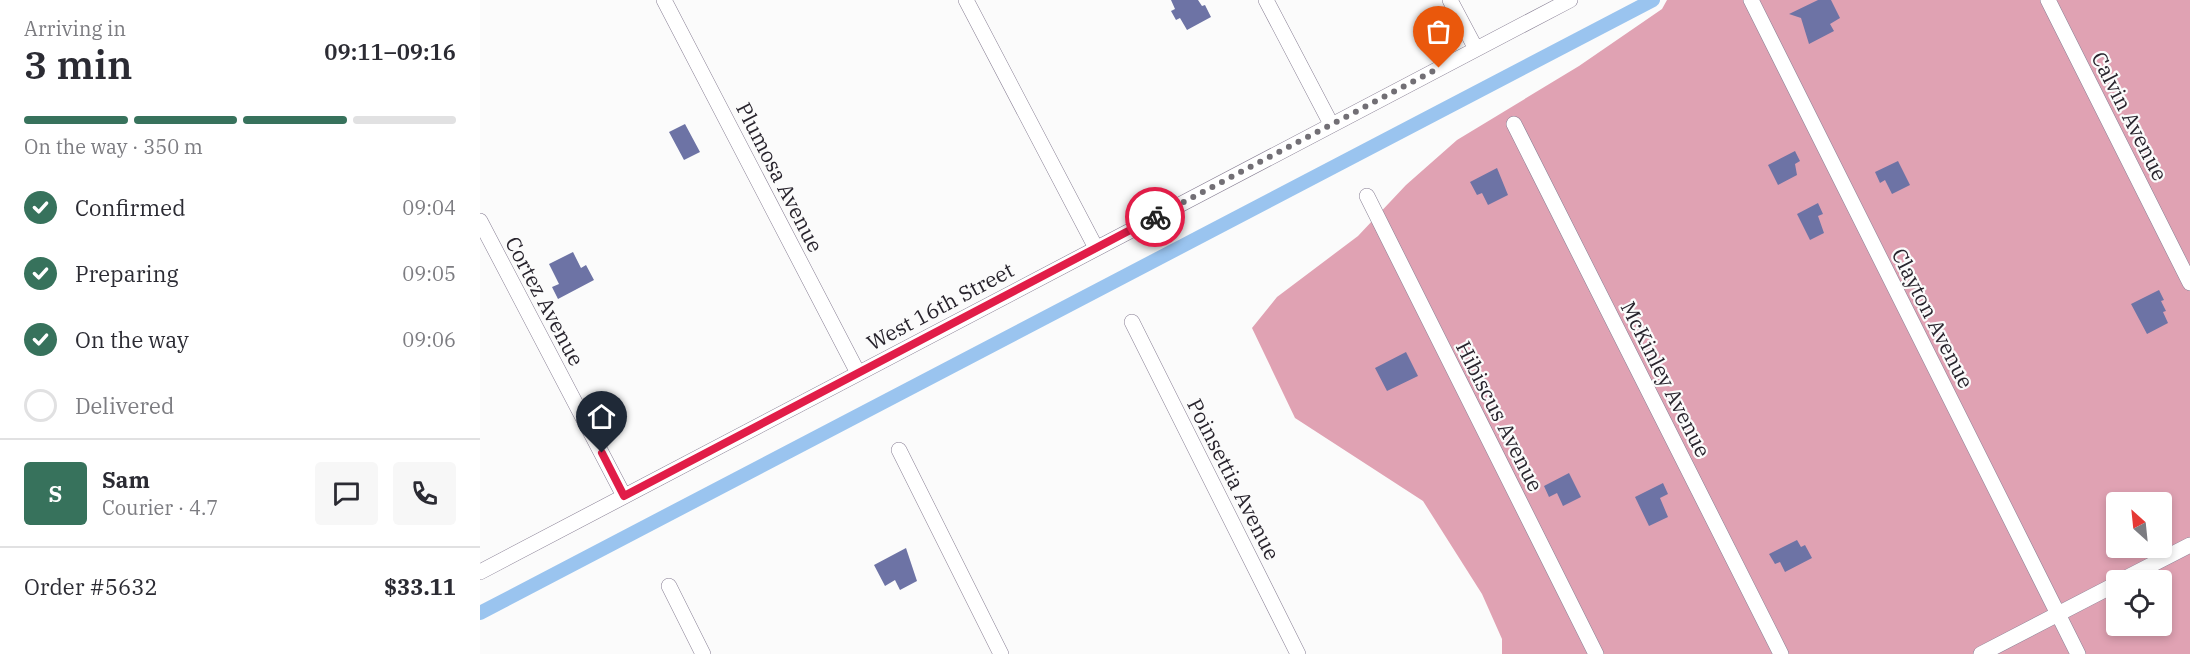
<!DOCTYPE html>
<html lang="en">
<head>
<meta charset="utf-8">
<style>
	:root { --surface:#fff; --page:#f7f7f7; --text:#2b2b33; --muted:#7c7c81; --line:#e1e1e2; --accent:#37725c }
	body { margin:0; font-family:"IBM Plex Serif",serif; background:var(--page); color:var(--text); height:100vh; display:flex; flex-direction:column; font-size:22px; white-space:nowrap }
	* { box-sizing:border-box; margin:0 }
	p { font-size:20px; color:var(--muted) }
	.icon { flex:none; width:33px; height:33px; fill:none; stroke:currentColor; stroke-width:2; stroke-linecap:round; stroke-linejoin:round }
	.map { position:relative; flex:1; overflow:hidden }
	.drawer { display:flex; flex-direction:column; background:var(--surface); width:480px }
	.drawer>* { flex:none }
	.needle { width:39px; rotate:333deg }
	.tools { position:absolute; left:1626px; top:492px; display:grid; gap:12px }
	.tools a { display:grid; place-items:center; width:66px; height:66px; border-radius:6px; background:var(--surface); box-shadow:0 3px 9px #0003; font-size:30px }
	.pin { position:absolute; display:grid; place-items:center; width:51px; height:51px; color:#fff; margin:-62px -26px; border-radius:50% 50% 50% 0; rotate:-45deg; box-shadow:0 0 6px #0007 }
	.pin .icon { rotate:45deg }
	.courier { position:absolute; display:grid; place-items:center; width:60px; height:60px; margin:-30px; border:4px solid #e11d48; border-radius:50%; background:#fff; color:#222; box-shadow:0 2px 8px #0007 }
	.summary em { font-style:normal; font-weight:600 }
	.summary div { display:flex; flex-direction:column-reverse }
	.summary { display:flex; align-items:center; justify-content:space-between; height:102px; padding:0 24px }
	h1 { font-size:39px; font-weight:600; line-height:45px }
	.bar { display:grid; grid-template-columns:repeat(4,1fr); gap:9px 6px; align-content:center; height:72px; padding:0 24px }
	.bar i { height:8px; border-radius:4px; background:var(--line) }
	.bar .active { background:var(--accent) }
	.bar p { grid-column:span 4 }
	.line { display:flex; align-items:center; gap:15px; padding:0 24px; border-top:2px solid var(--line) }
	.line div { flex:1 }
	.round { display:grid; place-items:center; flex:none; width:63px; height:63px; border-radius:6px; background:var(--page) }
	ol { padding:0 24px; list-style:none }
	li { display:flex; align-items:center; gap:18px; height:66px }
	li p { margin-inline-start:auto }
	li .icon { padding:6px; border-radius:50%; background:var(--accent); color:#fff; stroke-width:4 }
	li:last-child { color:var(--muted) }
	li i { width:33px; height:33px; border:3px solid var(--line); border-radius:50% }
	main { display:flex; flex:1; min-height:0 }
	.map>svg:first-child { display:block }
	.forest { fill:#e0a2b3; fill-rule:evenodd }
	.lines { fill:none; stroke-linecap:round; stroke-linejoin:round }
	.canal { stroke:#9ac4ef; stroke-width:14 }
	.building { fill:#6d73a5 }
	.minor-casing { stroke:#877e93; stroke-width:16 }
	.minor { stroke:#fff; stroke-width:15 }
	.done { stroke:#726f75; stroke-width:6; stroke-dasharray:0 10.8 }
	.route { stroke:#e11d48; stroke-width:8 }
	.labels { text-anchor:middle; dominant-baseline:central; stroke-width:4.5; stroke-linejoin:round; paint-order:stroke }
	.street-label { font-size:21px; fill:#28242d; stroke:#fbfbfb }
</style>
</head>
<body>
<main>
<section class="drawer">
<div class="summary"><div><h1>3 min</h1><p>Arriving in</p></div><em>09:11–09:16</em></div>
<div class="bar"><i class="active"></i><i class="active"></i><i class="active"></i><i></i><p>On the way · 350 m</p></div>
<ol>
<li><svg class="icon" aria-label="check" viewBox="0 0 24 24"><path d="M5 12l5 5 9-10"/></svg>Confirmed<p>09:04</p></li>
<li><svg class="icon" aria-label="check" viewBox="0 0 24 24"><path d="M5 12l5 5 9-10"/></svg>Preparing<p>09:05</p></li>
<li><svg class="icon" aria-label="check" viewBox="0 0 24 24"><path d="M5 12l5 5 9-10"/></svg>On the way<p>09:06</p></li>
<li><i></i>Delivered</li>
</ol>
<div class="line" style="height:108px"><b class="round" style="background:var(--accent);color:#fff">S</b><div><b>Sam</b><p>Courier · 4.7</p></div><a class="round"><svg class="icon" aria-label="chat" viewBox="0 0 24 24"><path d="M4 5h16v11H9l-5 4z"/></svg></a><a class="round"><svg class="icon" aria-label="phone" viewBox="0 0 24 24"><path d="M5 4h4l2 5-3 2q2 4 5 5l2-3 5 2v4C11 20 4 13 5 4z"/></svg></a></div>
<div class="line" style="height:78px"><div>Order #5632</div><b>$33.11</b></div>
</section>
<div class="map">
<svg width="1710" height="654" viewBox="0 0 1710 654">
	<rect width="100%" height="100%" fill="#fbfbfb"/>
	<path class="forest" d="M1187,0H1710V654H1022V639L1002,594L943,501L815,418L772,328L797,297L878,236L926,185L977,140L1099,66L1182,9ZM1636,502H1682V548H1636ZM1636,580H1682V626H1636Z"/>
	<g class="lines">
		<path class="canal" d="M0,613L1173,0"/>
	</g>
	<path class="building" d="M691,0H718L722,6L725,5L731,17L707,30L700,18L696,20L691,11L695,9Z
		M1338,0H1351L1360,18L1350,24L1354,31L1329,44L1321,18L1309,14Z
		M205,124L220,152L204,160L189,132Z
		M1315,151L1320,161L1315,164L1317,175L1298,185L1288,165Z
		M1418,161L1430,185L1412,194L1405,180L1400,183L1395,172Z
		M1017,168L1028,195L1008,205L1002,193L997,195L990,182Z
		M1338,203L1343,214L1338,216L1344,233L1330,240L1317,214Z
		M93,252L101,268L106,265L114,280L78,299L72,287L79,284L69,264Z
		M1679,290L1684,300L1681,301L1686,311L1683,312L1688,323L1667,334L1651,304Z
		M926,352L938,376L907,391L895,368Z
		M1089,473L1101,497L1083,506L1077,493L1069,497L1064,486Z
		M1183,483L1188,494L1180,498L1188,517L1169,526L1155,497Z
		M1317,540L1321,547L1325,545L1332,558L1305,572L1300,562L1295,564L1289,554Z
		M426,548L437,581L420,590L415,580L405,586L394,565Z"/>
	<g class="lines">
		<g class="minor-casing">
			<path id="minor" d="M184,0L378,373
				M486,0L616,248
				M786,0L851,124
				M970,0L996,49
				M1271,0L1598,654
				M1568,0L1710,283
				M1034,124L1301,654
				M887,196L1116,654
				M0,221L144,496
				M652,322L818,654
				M419,450L521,654
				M0,572L1090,0
				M1642,580L1710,545
				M189,586L223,654
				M1501,654L1636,584"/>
		</g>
		<use href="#minor" class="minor"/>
	</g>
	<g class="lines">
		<path class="done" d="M675,217L959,68"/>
		<path class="route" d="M122,453L144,496L675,217"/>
	</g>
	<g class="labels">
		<g class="street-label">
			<text transform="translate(1650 116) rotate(63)">Calvin Avenue</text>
			<text transform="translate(300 177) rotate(63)">Plumosa Avenue</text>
			<text transform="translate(65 301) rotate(62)">Cortez Avenue</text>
			<text transform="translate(460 306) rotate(-28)">West 16th Street</text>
			<text transform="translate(1453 318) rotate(63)">Clayton Avenue</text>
			<text transform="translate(1186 379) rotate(63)">McKinley Avenue</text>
			<text transform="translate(1020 416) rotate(63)">Hibiscus Avenue</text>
			<text transform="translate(754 479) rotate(63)">Poinsettia Avenue</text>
		</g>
	</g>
</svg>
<div class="tools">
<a><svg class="needle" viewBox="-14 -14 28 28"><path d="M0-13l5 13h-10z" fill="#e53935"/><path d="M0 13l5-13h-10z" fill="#7c7c81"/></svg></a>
<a><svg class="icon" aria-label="locate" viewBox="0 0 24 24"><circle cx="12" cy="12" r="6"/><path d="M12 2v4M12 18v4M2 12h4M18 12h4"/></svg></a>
</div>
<div class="pin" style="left:959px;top:68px;background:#ea580c"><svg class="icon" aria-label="bag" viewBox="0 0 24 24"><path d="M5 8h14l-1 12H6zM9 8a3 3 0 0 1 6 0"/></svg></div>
<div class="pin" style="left:122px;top:453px;background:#1f2937"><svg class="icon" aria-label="home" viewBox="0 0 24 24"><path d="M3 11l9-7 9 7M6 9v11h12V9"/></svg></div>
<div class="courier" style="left:675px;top:217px"><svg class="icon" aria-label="bike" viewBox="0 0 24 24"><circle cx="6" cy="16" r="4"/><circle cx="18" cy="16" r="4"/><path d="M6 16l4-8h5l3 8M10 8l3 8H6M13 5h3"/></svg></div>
</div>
</main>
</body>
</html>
